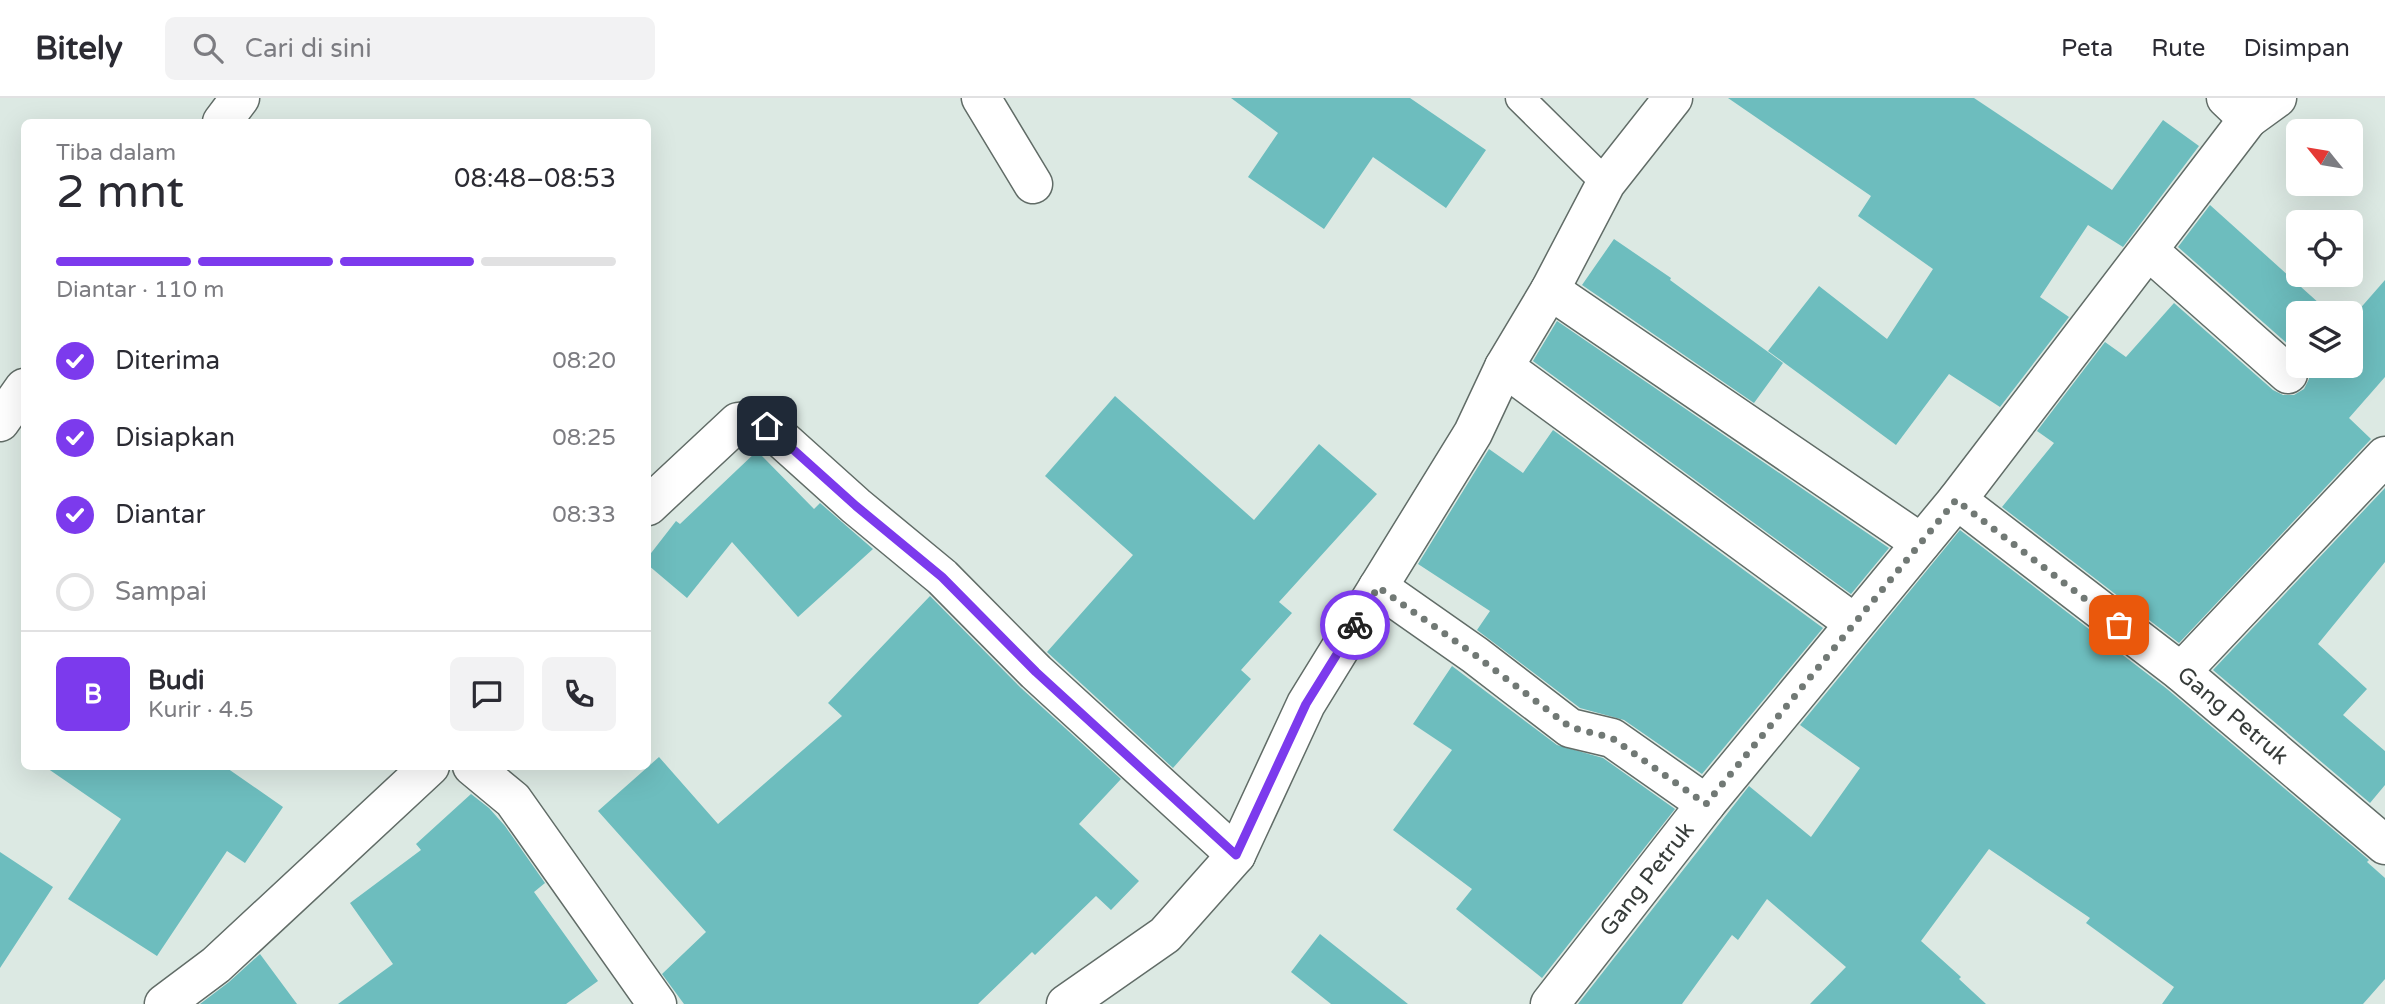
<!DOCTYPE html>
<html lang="id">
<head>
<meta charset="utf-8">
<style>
	:root { --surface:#fff; --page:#f2f2f3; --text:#2b2b33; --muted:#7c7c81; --line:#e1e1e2; --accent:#7c3aed }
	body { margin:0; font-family:"Varela Round",sans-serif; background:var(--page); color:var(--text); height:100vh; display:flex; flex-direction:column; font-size:26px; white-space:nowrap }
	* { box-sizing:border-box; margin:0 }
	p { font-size:23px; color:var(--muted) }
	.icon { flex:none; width:38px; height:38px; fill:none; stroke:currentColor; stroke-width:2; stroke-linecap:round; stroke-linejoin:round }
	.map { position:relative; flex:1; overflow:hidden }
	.details { position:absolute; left:21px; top:21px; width:630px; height:651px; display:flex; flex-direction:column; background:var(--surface); border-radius:10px; box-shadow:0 7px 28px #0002 }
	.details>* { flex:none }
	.needle { width:46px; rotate:300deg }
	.fabs { position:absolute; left:2286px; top:21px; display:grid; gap:14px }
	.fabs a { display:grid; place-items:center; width:77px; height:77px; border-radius:10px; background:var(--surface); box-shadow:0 7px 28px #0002; font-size:35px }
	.pin { position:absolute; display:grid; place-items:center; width:60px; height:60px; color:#fff; margin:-30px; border-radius:14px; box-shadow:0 4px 10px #0006 }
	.courier { position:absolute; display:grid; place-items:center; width:70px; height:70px; margin:-35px; border:5px solid #7c3aed; border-radius:50%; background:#fff; color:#222; box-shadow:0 2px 9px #0007 }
	.head em { font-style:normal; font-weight:600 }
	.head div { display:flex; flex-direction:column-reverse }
	.head { display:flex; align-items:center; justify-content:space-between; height:119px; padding:0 35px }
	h1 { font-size:46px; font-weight:600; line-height:52px }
	.bar { display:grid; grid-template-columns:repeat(4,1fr); gap:10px 7px; align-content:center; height:84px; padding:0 35px }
	.bar i { height:9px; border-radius:5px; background:var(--line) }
	.bar .active { background:var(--accent) }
	.bar p { grid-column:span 4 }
	.line { display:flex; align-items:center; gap:18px; padding:0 35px; border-top:2px solid var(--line) }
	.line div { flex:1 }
	.round { display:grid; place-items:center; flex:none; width:74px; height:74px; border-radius:10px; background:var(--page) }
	ol { padding:0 35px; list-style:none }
	li { display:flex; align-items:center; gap:21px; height:77px }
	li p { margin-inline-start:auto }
	li .icon { padding:7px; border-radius:50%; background:var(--accent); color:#fff; stroke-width:4 }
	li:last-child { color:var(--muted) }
	li i { width:38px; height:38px; border:4px solid var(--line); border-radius:50% }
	header { display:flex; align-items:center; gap:42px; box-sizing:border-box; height:98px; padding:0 35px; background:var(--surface); border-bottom:2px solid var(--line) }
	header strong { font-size:33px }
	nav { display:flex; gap:38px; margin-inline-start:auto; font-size:24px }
	.search { width:490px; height:63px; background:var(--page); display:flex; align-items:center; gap:18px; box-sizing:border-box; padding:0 24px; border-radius:10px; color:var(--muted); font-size:26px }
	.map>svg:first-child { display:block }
	.building { fill:#6dbdbe }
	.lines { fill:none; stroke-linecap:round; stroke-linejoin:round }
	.service-casing { stroke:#616c67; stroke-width:31 }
	.minor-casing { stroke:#616c67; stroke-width:41 }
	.tertiary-casing { stroke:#616c67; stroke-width:41 }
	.service { stroke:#fff; stroke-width:28 }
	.minor { stroke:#fff; stroke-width:38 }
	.tertiary { stroke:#fff; stroke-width:38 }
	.done { stroke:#717975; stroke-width:7; stroke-dasharray:0 12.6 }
	.route { stroke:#7c3aed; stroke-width:9 }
	.labels { text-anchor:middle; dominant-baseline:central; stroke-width:7; stroke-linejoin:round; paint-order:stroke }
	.street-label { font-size:23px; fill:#373c3a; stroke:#e9f6f0 }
</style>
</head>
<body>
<header>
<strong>Bitely</strong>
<div class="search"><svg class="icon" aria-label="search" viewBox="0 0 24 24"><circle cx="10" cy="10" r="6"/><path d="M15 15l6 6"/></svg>Cari di sini</div>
<nav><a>Peta</a><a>Rute</a><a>Disimpan</a></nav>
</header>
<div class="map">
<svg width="2385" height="906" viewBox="0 0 2385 906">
	<rect width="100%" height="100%" fill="#dce9e3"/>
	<path class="building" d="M1231,0H1410L1486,52L1446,110L1373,59L1324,131L1248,79L1278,35Z
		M1728,0H1974L2112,92L2163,22L2199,48L2123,149L2088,127L2040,199L2069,219L2000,309L1949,276L1896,347L1768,253L1819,188L1887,241L1933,171L1858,118L1871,98Z
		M2210,107L2330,215H2298V255L2178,149Z
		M1614,141L1671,180L1670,182L1783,265L1754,305L1582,187Z
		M2385,182V279L2349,320L2371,341L2179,545L2002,409L2054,345L2037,333L2105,244L2126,259L2174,205L2273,292L2283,297H2294L2304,291L2309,281L2308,268H2350V222Z
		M1557,223L1889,450L1851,496L1533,263Z
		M1115,298L1254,422L1319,346L1377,396L1279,504L1292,515L1241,572L1251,581L1173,670L1047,554L1133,457L1045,378Z
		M1553,332L1823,530L1702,676L1624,622L1580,610L1477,532L1490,513L1418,466L1489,351L1523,375Z
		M757,353L814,411L820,405L873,451L798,519L732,444L687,500L648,467V459L676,423L680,426Z
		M2385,390V464L2318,546L2367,591L2343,617L2385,653V687L2370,705L2213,572Z
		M1960,432L2167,591L2369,762L2367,764L2385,780V881L2363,906H2162L2174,889L2086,825L2090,820L1989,751L1921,843L1961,879L1959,881L1986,906H1810L1846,869L1767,801L1738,842L1732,837L1682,906H1578L1749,688L1811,739L1860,670L1800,627Z
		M930,498L1021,590L1121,681L1079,726L1139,783L1111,812L1096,798L1035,857L1032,854L978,906H684L662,876L706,834L598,713L659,659L718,726L842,618L828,605Z
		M1452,568L1557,647L1603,660L1675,711L1542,880L1456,811L1472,791L1393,732L1452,652L1413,626Z
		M44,668H224L283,709L245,765L227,753L157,858L68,801L121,721Z
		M471,696L489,710L505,728L545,785L534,794L598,883L566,906H338L393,866L350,805L421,752L416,746Z
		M0,754L53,789L0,870Z
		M1320,836L1408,906H1331L1291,874Z
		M260,856L297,906H200L229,884Z"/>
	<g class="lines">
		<g class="service-casing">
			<path id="service" d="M1520,0L1606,85"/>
		</g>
		<g class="minor-casing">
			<g id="minor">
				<path d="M981,0L1033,86"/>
				<path d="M2226,0L2248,21L2277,0"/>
				<path d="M2149,153L2288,276"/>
				<path d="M1550,192L1921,445"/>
				<path d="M1504,269L1854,525"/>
				<path d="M1957,402L2248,21"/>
				<path d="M648,408L738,324L754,322L767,328L856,408L942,479L1036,574L1236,757"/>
				<path d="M1378,489L1475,557L1570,630L1612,640L1706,706"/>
				<path d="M2181,574L2385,358"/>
				<path d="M472,668L513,702L657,906"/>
				<path d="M164,906L216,867L430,668"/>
				<path d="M1066,906L1165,837L1236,757L1306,606L1473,335L1504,269L1550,192L1606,85L1673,0"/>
				<path id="s1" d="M1550,906L1706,706L1957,402L2181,574L2385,747"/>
			</g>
		</g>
		<g class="tertiary-casing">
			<path id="tertiary" d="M222,24L240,0
				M0,324L24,290"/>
		</g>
		<use href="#service" class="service"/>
		<use href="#minor" class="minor"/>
		<use href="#tertiary" class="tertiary"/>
	</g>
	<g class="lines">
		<path class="done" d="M1355,527L1378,489L1475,557L1570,629L1612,640L1706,706L1956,402L2119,527"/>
		<path class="route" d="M767,328L856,408L942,479L1036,574L1236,757L1306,606L1355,527"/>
	</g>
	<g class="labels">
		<g class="street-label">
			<text stroke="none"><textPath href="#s1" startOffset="998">Gang Petruk</textPath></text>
			<text stroke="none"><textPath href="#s1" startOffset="158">Gang Petruk</textPath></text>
		</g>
	</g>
</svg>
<div class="fabs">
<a><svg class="needle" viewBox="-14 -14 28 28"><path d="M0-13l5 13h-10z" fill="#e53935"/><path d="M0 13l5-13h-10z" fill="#7c7c81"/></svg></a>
<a><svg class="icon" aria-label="locate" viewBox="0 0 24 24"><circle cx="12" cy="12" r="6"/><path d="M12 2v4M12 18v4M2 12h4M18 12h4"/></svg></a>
<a><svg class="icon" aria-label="layers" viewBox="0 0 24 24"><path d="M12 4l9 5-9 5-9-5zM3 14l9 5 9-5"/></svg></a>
</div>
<div class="pin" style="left:2119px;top:527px;background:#ea580c"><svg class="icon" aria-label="bag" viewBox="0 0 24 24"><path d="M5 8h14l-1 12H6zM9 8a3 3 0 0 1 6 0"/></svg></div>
<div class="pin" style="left:767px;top:328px;background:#1f2937"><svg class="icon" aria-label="home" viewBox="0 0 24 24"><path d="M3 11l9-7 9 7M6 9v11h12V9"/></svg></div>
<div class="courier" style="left:1355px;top:527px"><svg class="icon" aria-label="bike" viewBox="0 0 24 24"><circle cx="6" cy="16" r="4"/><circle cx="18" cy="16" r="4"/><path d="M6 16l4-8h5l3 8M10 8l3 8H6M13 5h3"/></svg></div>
<section class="details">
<div class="head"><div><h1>2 mnt</h1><p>Tiba dalam</p></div><em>08:48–08:53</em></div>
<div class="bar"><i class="active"></i><i class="active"></i><i class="active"></i><i></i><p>Diantar · 110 m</p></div>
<ol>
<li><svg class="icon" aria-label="check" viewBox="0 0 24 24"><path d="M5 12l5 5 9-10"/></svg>Diterima<p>08:20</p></li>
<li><svg class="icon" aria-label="check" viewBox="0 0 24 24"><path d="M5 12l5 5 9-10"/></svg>Disiapkan<p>08:25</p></li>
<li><svg class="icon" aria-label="check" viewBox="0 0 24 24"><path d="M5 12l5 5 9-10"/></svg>Diantar<p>08:33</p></li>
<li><i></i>Sampai</li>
</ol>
<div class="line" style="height:126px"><b class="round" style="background:var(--accent);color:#fff">B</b><div><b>Budi</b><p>Kurir · 4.5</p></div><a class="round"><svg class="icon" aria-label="chat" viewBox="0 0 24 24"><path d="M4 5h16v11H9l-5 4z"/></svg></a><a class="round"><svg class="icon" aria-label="phone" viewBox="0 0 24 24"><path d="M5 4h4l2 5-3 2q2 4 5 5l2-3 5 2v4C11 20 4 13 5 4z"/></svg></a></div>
</section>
</div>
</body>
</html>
